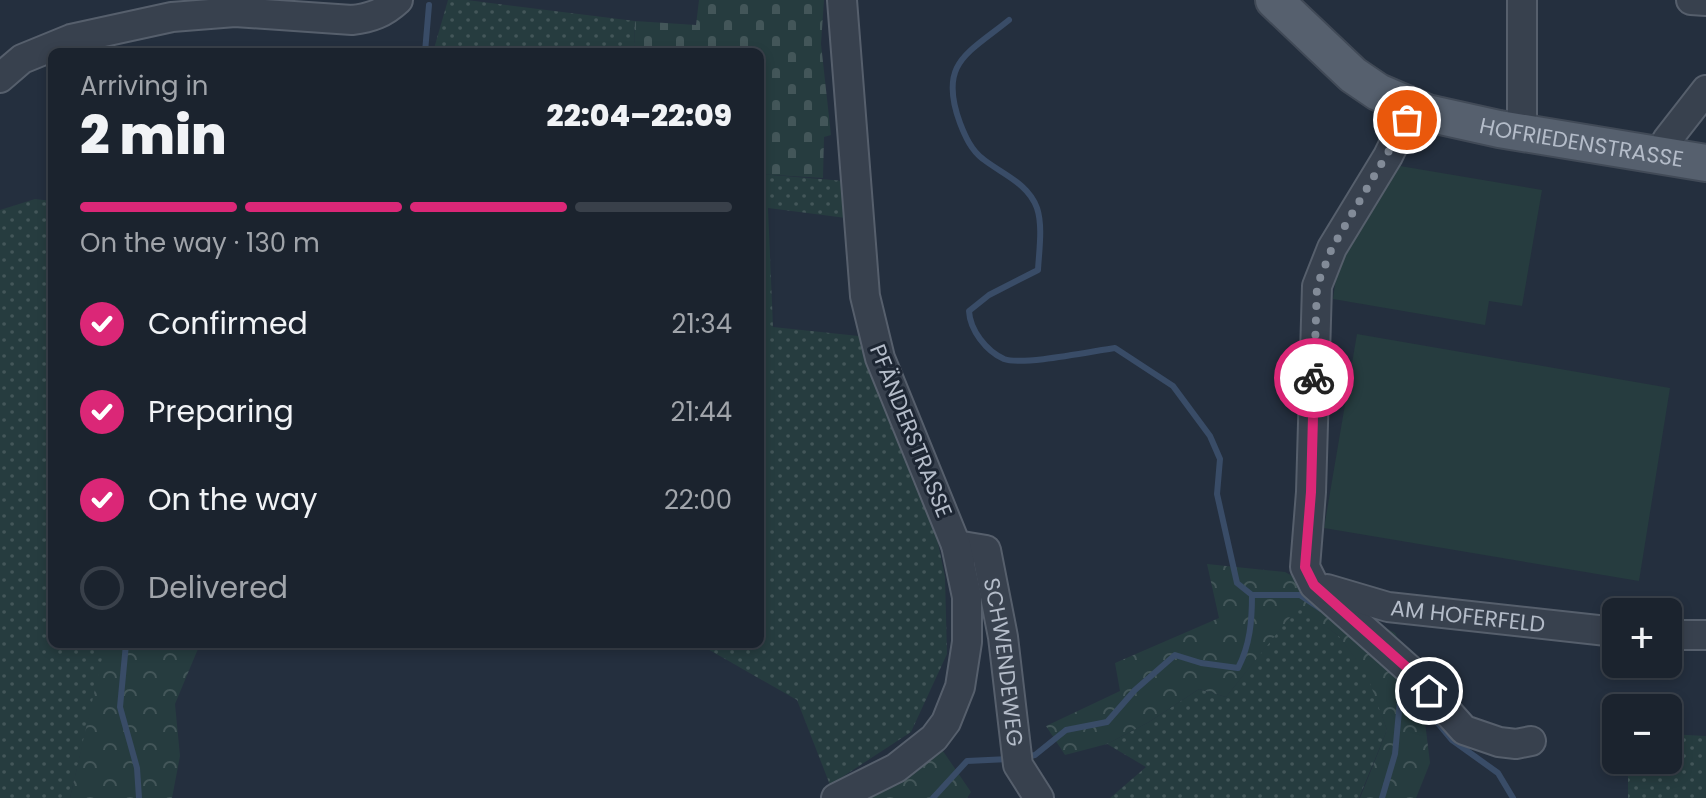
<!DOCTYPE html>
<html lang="en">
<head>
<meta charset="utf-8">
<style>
	:root { --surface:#1b232e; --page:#242b36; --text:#f1f3f6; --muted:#a0a4aa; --line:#39404a; --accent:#db2777 }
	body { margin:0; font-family:Poppins,sans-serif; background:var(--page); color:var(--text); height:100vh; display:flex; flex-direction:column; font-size:30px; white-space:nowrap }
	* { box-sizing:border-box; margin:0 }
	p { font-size:26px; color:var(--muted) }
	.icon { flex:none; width:44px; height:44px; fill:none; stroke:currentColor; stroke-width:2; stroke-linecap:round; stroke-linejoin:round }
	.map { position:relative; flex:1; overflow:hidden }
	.details { position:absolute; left:48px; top:48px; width:716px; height:600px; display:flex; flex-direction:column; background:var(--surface); border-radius:12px; box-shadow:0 4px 12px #0003,0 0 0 2px var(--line) }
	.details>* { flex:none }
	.controls { position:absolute; left:1602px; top:598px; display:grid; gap:16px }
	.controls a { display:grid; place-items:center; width:80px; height:80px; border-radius:12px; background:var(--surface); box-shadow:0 4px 12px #0003,0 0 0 2px var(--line); font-size:40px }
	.pin { position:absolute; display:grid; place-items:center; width:68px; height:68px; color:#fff; margin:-34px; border:4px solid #fff; border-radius:50%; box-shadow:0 2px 8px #0007 }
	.courier { position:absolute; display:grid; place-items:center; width:80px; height:80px; margin:-40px; border:6px solid #db2777; border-radius:50%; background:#fff; color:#222; box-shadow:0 2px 10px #0007 }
	.overview em { font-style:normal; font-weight:800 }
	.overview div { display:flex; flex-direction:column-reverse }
	.overview { display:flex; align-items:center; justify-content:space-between; height:136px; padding:0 32px }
	h1 { font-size:52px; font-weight:800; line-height:60px }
	.bar { display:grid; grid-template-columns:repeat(4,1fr); gap:12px 8px; align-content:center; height:96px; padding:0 32px }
	.bar i { height:10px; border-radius:6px; background:var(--line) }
	.bar .on { background:var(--accent) }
	.bar p { grid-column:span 4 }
	ol { padding:0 32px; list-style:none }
	li { display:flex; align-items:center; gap:24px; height:88px }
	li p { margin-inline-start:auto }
	li .icon { padding:8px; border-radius:50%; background:var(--accent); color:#fff; stroke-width:4 }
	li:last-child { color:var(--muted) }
	li i { width:44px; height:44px; border:4px solid var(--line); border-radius:50% }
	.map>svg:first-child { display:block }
	.grass { fill:url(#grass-dots) }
	.forest { fill:url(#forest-crowns) }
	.cemetery { fill:url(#cemetery-stones) }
	.park { fill:#263c3f }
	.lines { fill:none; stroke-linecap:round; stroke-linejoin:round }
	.stream { stroke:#394c67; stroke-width:6 }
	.minor-casing { stroke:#565f6c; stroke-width:32 }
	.major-casing { stroke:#414a57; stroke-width:40 }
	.minor { stroke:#38414e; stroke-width:28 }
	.major { stroke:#56606e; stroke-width:36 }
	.done { stroke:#828b98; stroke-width:8; stroke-dasharray:0 14.4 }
	.route { stroke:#db2777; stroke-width:10 }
	.labels { text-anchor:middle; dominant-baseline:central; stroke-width:6; stroke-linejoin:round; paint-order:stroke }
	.street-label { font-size:22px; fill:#b4bcc9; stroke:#1d2633 }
</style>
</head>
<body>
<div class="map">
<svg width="1706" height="798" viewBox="0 0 1706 798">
	<defs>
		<pattern id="grass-dots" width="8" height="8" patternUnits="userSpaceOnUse" patternTransform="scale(2)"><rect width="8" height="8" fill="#263c3f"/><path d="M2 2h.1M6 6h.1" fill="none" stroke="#435659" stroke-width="1.8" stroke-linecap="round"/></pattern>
		<pattern id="forest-crowns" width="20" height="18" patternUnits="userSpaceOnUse" patternTransform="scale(2)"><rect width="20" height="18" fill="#263c3f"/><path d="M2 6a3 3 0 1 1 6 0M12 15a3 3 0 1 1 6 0" fill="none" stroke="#435659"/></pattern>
		<pattern id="cemetery-stones" width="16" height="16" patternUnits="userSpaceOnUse" patternTransform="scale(2)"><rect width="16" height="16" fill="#263c3f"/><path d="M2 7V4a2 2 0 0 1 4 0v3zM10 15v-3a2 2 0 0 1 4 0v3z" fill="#435659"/></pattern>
	</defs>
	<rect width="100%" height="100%" fill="#242f3e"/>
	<path class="grass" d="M448,0H467L635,21L634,52H433Z
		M760,174L845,181L846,218L768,208L773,327L859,336L936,533L945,577L947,654L911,732L830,785L797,700L699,644H760Z
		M35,199L52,201V644H102L104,654L70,798H0V210Z
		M1298,606L1339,636L1368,675L1387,730L1359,798H1110L1146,767L1107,744L1149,722L1199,689L1226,697Z
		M1668,734L1706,736V798H1628V760H1668Z"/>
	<path class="forest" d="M1207,564L1285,572L1395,633L1421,689L1430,763L1416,798H1360L1387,730L1367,675L1339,636L1298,607L1226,697L1199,689L1149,722L1107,744L1065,755L1046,726L1120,691L1115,663L1219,618Z
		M102,644H200L175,704L180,756L172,798H70L103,654Z
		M934,738L971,792L967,798H836Z"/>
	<path class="cemetery" d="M699,0H824L821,44L831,135L824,137L823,178L760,174V52H634L635,21L696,25Z"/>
	<path class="park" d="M1400,166L1542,190L1522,306L1489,301L1485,325L1333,299L1339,256Z
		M1357,334L1670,388L1639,581L1324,528Z"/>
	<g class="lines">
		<path class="stream" d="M1009,20C967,54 938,63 960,123C965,136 971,150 983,159C1002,174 1028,183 1037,208C1043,226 1039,251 1038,270L989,295L969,311C970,330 986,351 1004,359C1022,366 1093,351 1115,348L1173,386L1210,436L1220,459L1217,494L1237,583L1252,595H1300L1321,609
			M425,52L429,5
			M126,644L120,707L137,768L139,798
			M1427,710L1452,740L1498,773L1513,798
			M1024,757L1035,755L1066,730L1107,722L1135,690L1175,655L1201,663L1238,668C1250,645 1252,621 1252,595
			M933,798L967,761L1009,759
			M1382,798L1395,754L1402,679"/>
		<g class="minor-casing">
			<g id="minor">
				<path d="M1691,0L1706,1"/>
				<path d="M0,78L22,59L71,39L172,17L235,12L352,20C371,18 384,13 398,0"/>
				<path d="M1412,107L1388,156L1332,248L1317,286L1311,492L1305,567L1314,585L1412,672L1464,730L1499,742L1516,744L1531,741"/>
				<path d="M1522,133V0"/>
				<path d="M1664,157L1667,140L1706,90"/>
				<path id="s1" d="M956,545L986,550L1003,637L1018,765L1039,798"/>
				<path id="s2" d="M1327,589L1388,607L1616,632"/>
				<path d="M1668,635H1706"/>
				<path d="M836,798L896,768L934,738L946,722L960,687L967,642V597L956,545L880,358L865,296L842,0"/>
			</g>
		</g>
		<g class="major-casing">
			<g id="major">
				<path id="s3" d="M1274,0L1353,75L1378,92L1427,113L1499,129L1706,163"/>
			</g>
		</g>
		<use href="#minor" class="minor"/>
		<use href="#major" class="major"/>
	</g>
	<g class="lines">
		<path class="done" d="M1314,378L1317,286L1332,248L1407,120"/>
		<path class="route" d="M1314,378L1311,492L1305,567L1314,585L1412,672L1429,691"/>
	</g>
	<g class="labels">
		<g class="street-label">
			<text stroke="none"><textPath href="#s3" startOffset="350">HOFRIEDENSTRASSE</textPath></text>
			<text transform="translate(911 431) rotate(68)">PFÄNDERSTRASSE</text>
			<text stroke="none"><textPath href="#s2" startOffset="144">AM HOFERFELD</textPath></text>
			<text stroke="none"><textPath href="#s1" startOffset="144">SCHWENDEWEG</textPath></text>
		</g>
	</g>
</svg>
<div class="controls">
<a>+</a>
<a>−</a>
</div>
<div class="pin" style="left:1407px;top:120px;background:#ea580c"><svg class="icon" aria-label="bag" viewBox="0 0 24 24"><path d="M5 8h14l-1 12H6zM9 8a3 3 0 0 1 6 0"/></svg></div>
<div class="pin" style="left:1429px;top:691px;background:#1f2937"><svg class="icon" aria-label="home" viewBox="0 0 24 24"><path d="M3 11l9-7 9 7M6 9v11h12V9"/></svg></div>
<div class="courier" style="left:1314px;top:378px"><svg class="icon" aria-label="bike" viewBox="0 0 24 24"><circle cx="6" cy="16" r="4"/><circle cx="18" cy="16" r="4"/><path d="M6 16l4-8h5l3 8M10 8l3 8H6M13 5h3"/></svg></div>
<section class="details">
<div class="overview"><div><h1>2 min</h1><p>Arriving in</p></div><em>22:04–22:09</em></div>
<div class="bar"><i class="on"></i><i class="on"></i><i class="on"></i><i></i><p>On the way · 130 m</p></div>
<ol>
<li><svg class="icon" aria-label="check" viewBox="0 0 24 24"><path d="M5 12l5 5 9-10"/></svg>Confirmed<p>21:34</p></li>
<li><svg class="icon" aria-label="check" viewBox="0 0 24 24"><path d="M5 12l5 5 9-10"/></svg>Preparing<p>21:44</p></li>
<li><svg class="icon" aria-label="check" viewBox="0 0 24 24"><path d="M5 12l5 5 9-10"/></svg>On the way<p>22:00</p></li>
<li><i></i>Delivered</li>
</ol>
</section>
</div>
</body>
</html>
